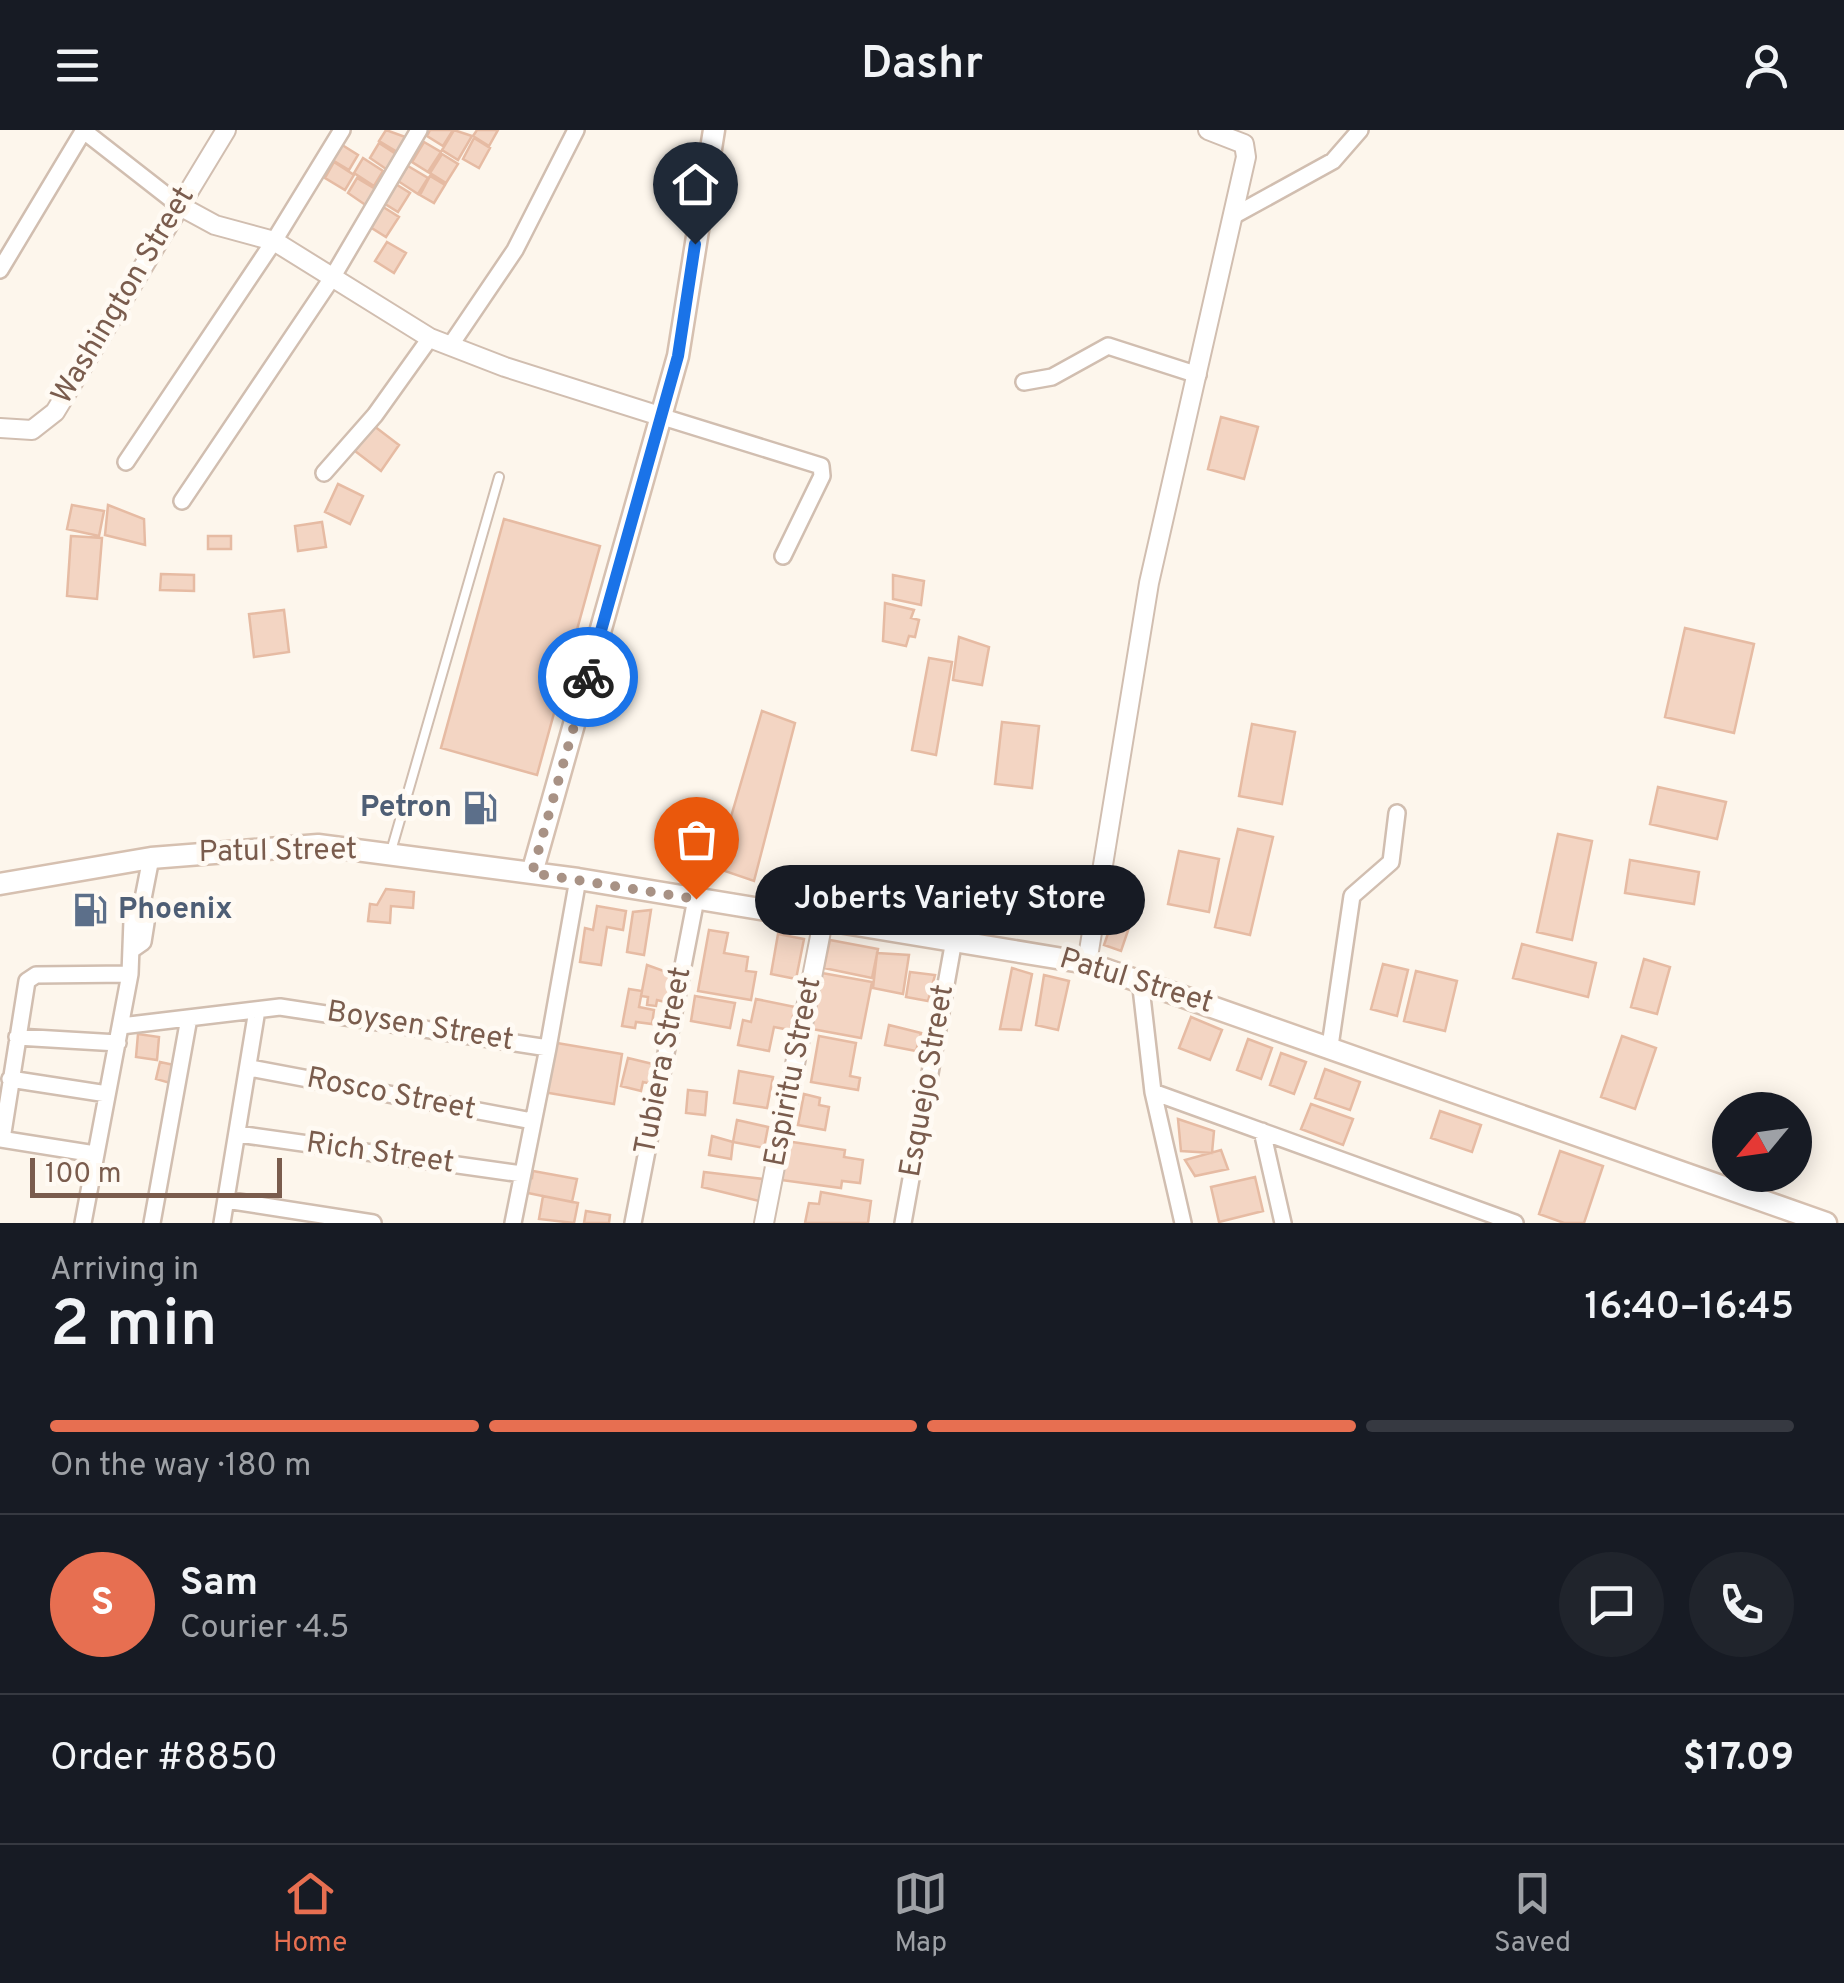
<!DOCTYPE html>
<html lang="en">
<head>
<meta charset="utf-8">
<style>
	:root { --surface:#171b24; --page:#20242c; --text:#f1f3f6; --muted:#9ea1a6; --line:#363941; --accent:#e76f51 }
	body { margin:0; font-family:Overpass,sans-serif; background:var(--page); color:var(--text); height:100vh; display:flex; flex-direction:column; font-size:38px; white-space:nowrap }
	* { box-sizing:border-box; margin:0 }
	p { font-size:32px; color:var(--muted) }
	.icon { flex:none; width:55px; height:55px; fill:none; stroke:currentColor; stroke-width:2; stroke-linecap:round; stroke-linejoin:round }
	.map { position:relative; height:1093px; overflow:hidden }
	.sheet { display:flex; flex-direction:column; background:var(--surface); flex:1 }
	.sheet>* { flex:none }
	.needle { width:65px; rotate:241deg }
	.buttons { position:absolute; left:1712px; top:962px; display:grid; gap:20px }
	.buttons a { display:grid; place-items:center; width:100px; height:100px; border-radius:50%; background:var(--surface); box-shadow:0 5px 25px #0003; font-size:50px }
	.scale { position:absolute; left:30px; bottom:25px; width:252px; box-sizing:border-box; padding-left:10px; border:5px solid #7a5c4d; border-top:0; font-size:28px; line-height:35px; white-space:nowrap; color:#7a5c4d; -webkit-text-stroke:8px #fffaf3; paint-order:stroke }
	.pin { position:absolute; display:grid; place-items:center; width:85px; height:85px; color:#fff; margin:-102px -42px; border-radius:50% 50% 50% 0; rotate:-45deg; box-shadow:0 0 10px #0007 }
	.pin .icon { rotate:45deg }
	.courier { position:absolute; display:grid; place-items:center; width:100px; height:100px; margin:-50px; border:8px solid #1a73e8; border-radius:50%; background:#fff; color:#222; box-shadow:0 2px 12px #0007 }
	.bubble { position:absolute; height:70px; border-radius:35px; background:var(--surface); box-shadow:0 5px 25px #0003; font-size:32px; font-weight:600; line-height:70px; text-align:center }
	.overview em { font-style:normal; font-weight:600 }
	.overview div { display:flex; flex-direction:column-reverse }
	.overview { display:flex; align-items:center; justify-content:space-between; height:170px; padding:0 50px }
	h1 { font-size:65px; font-weight:600; line-height:75px }
	.bar { display:grid; grid-template-columns:repeat(4,1fr); gap:15px 10px; align-content:center; height:120px; padding:0 50px }
	.bar i { height:12px; border-radius:8px; background:var(--line) }
	.bar .current { background:var(--accent) }
	.bar p { grid-column:span 4 }
	.line { display:flex; align-items:center; gap:25px; padding:0 50px; border-top:2px solid var(--line) }
	.line div { flex:1 }
	.round { display:grid; place-items:center; flex:none; width:105px; height:105px; border-radius:52px; background:var(--page) }
	header { display:flex; justify-content:space-between; align-items:center; height:130px; padding:0 50px; background:var(--surface); font-size:45px; font-weight:600 }
	.tabs { display:flex; justify-content:space-around; align-items:center; height:140px; border-top:2px solid var(--line); background:var(--surface); font-size:28px; color:var(--muted) }
	.tabs a { display:grid; justify-items:center; gap:5px }
	.tabs .current { color:var(--accent) }
	.map>svg:first-child { display:block }
	.building { fill:#f3d5c3; stroke:#e6bba3; stroke-width:2.5 }
	.lines { fill:none; stroke-linecap:round; stroke-linejoin:round }
	.service-casing { stroke:#d1beb0; stroke-width:12 }
	.minor-casing { stroke:#d1beb0; stroke-width:20 }
	.tertiary-casing { stroke:#d1beb0; stroke-width:22 }
	.secondary-casing { stroke:#d6c0b0; stroke-width:25 }
	.service { stroke:#fff; stroke-width:8 }
	.minor { stroke:#fff; stroke-width:15 }
	.tertiary { stroke:#fff; stroke-width:18 }
	.secondary { stroke:#fff; stroke-width:20 }
	.done { stroke:#a89285; stroke-width:10; stroke-dasharray:0 18 }
	.route { stroke:#1a73e8; stroke-width:12 }
	.labels { text-anchor:middle; dominant-baseline:central; stroke-width:10; stroke-linejoin:round; paint-order:stroke }
	.street-label { font-size:30px; fill:#7a5c4d; stroke:#fffaf3 }
	.service-label { font-size:30px; font-weight:bold; fill:#4e5e75; stroke:#fffaf3; text-anchor:end }
</style>
</head>
<body>
<header><svg class="icon" aria-label="menu" viewBox="0 0 24 24"><path d="M4 6h16M4 12h16M4 18h16"/></svg>Dashr<svg class="icon" aria-label="person" viewBox="0 0 24 24"><circle cx="12" cy="8" r="4"/><path d="M4 21q1-7 8-7t8 7"/></svg></header>
<div class="map">
<svg width="1844" height="1093" viewBox="0 0 1844 1093">
	<rect width="100%" height="100%" fill="#fdf6ec"/>
	<path class="building" d="M386,0L408,8L399,23L379,11Z
		M430,0H453L443,16L427,6Z
		M454,0L472,6L458,30L442,20Z
		M477,0H498L489,16L473,6Z
		M474,8L490,18L479,38L463,29Z
		M424,12L441,22L428,42L412,32Z
		M339,13L358,25L349,40L329,28Z
		M379,13L399,26L389,41L370,28Z
		M442,24L458,34L446,53L430,43Z
		M363,28L383,41L374,56L354,43Z
		M334,32L354,45L345,60L325,48Z
		M408,36L428,48L418,64L398,51Z
		M430,46L445,55L434,73L420,65Z
		M357,48L377,60L367,76L348,63Z
		M394,53L410,63L398,82L382,72Z
		M380,75L399,87L386,107L367,95Z
		M387,112L406,123L394,143L375,131Z
		M1221,287L1258,297L1244,349L1208,339Z
		M374,296L399,315L381,341L355,321Z
		M338,354L363,366L350,394L325,382Z
		M72,375L104,381L99,406L67,399Z
		M108,375L144,389L145,415L105,405Z
		M504,389L600,416L537,645L441,618Z
		M322,392L326,417L298,421L295,396Z
		M71,406L102,408L97,469L67,466Z
		M208,406H231V419H208Z
		M161,444L194,445V461L160,460Z
		M893,445L924,451L921,475L893,469Z
		M885,473L914,480L911,488L919,490L915,507L909,506L906,516L883,511Z
		M284,480L289,522L254,527L249,484Z
		M1685,498L1754,514L1734,603L1665,587Z
		M959,507L989,517L982,555L953,550Z
		M929,528L952,532L936,625L912,620Z
		M762,581L795,593L754,751L716,738Z
		M1002,592L1039,596L1032,658L995,654Z
		M1252,594L1295,602L1282,674L1239,666Z
		M1658,657L1726,672L1717,709L1650,694Z
		M1238,699L1273,707L1250,805L1215,797Z
		M1558,704L1592,711L1572,810L1537,802Z
		M1179,721L1219,729L1209,782L1168,774Z
		M1630,730L1699,742L1694,774L1625,763Z
		M386,759L414,762L413,778L391,776L390,793L368,791L370,774L377,775Z
		M597,776L626,781L623,800L607,797L601,835L580,832L585,798L593,800Z
		M651,780L644,825L627,822L633,782Z
		M1116,780L1133,786L1121,821L1104,815Z
		M709,800L728,803L724,823L748,827L746,841L756,842L751,870L698,861Z
		M778,804L804,809L796,849L771,844Z
		M830,810L878,819L872,848L824,838Z
		M1522,814L1596,833L1588,867L1513,848Z
		M877,823L909,825L903,864L873,858Z
		M1644,829L1670,837L1657,884L1631,877Z
		M1383,834L1408,840L1397,886L1371,879Z
		M647,835L675,845L669,873L657,870L656,876L647,875L648,867L641,866Z
		M1012,838L1032,844L1021,900L1000,899Z
		M1416,841L1457,851L1445,901L1404,891Z
		M910,842L935,845L928,871L906,867Z
		M822,843L872,852L861,908L812,899Z
		M1044,845L1069,851L1058,900L1036,895Z
		M629,859L642,861L639,877L654,880L652,894L636,892L635,898L622,896Z
		M695,866L735,873L730,898L691,891Z
		M756,869L795,877L790,900L774,897L769,921L738,915L743,890L751,892Z
		M1191,887L1222,900L1210,930L1179,918Z
		M889,895L921,903L916,921L885,915Z
		M138,904L159,907L157,930L136,927Z
		M819,906L856,913L850,946L860,948L858,960L811,952Z
		M1622,906L1656,918L1635,979L1601,967Z
		M1248,909L1272,918L1261,949L1237,940Z
		M551,912L622,924L614,974L543,962Z
		M1281,923L1306,932L1294,964L1270,955Z
		M628,928L661,936L657,955L643,952L641,961L621,956Z
		M160,932L174,935L170,953L156,949Z
		M1325,939L1360,952L1350,980L1315,968Z
		M739,941L773,947L767,978L734,973Z
		M688,960L707,962L705,985L686,983Z
		M804,964L820,968L819,975L829,977L825,1000L798,995Z
		M1311,974L1353,989L1343,1015L1301,999Z
		M1440,981L1481,995L1472,1022L1431,1008Z
		M1178,989L1214,1001L1212,1023L1181,1021Z
		M737,990L768,997L764,1018L733,1012Z
		M712,1006L733,1012L731,1029L709,1025Z
		M786,1011L845,1020L844,1027L863,1030L860,1053L842,1051L841,1058L781,1050Z
		M1221,1020L1228,1039L1195,1046L1185,1030Z
		M1560,1021L1603,1036L1584,1093H1564L1539,1084Z
		M533,1041L577,1049L572,1072L523,1062L526,1047L532,1048Z
		M704,1042L763,1049L759,1071L702,1057Z
		M1255,1047L1263,1081L1219,1092L1211,1057Z
		M821,1062L871,1071L868,1093H805L809,1073L819,1074Z
		M543,1066L578,1073L574,1093L539,1089Z
		M586,1081L610,1085L609,1093H584Z"/>
	<g class="lines">
		<g class="service-casing">
			<path id="service" d="M391,721L499,347"/>
		</g>
		<g class="minor-casing">
			<path id="minor" d="M84,1L180,76
				M1235,85L1333,31L1360,0
				M0,140L84,0
				M450,216L515,120L576,0
				M1024,252L1052,247L1108,216L1198,245
				M663,287L821,336L822,346L783,426
				M126,332L274,111L342,0
				M324,343L375,285L430,208
				M182,371L332,148L419,0
				M133,819L143,812L146,793L140,784
				M1140,849L1153,962L1183,1093
				M121,896L280,877L548,918L578,749
				M17,907L118,913
				M1330,916L1352,766L1391,732L1397,683
				M250,938L532,991
				M10,949L107,964
				M1153,962L1515,1093
				M1262,1001L1283,1093
				M238,1004L522,1044
				M0,1009L95,1024
				M2,1009L27,851L36,845L130,844
				M226,1070L373,1093
				M83,1093L130,844L132,790L140,784L151,728
				M152,1093L189,888
				M222,1093L257,880
				M513,1093L548,918
				M633,1093L696,769
				M903,1093L954,810"/>
		</g>
		<g class="tertiary-casing">
			<path id="tertiary" d="M180,76L215,95L274,111L430,208L505,237L663,287
				M0,298L32,300L55,282L226,0
				M1087,833L1149,453L1246,27L1244,14L1208,0
				M764,1093L823,791"/>
		</g>
		<g class="secondary-casing">
			<path id="secondary" d="M532,743L678,226L714,0
				M0,754L151,728L318,715L578,749L1087,833L1826,1093"/>
		</g>
		<use href="#service" class="service"/>
		<use href="#minor" class="minor"/>
		<use href="#tertiary" class="tertiary"/>
		<use href="#secondary" class="secondary"/>
	</g>
	<g class="lines">
		<path class="done" d="M588,547L532,743L696,769"/>
		<path class="route" d="M588,547L678,226L695,114"/>
	</g>
	<defs>
		<g id="fuel-bare" transform="scale(2.7)"><path d="M-5.5-6h7V0h2V4h1.3V-2.5L3-4.5l.8-.8L6-3V5H2.5V1h-1V6h-7ZM-4.2-4.7v3.2H.2V-4.7Z" fill="#5c6f8a" stroke="#fffaf3" stroke-width="2.5" paint-order="stroke"/></g>
	</defs>
	<g fill-rule="evenodd">
		<use href="#fuel-bare" x="480" y="678"/>
		<use href="#fuel-bare" x="90" y="780"/>
	</g>
	<g class="labels">
		<g class="street-label">
			<text transform="translate(124 166) rotate(-59)">Washington Street</text>
			<text transform="translate(278 722) rotate(-1)">Patul Street</text>
			<text transform="translate(1136 852) rotate(17)">Patul Street</text>
			<text transform="translate(420 897) rotate(9)">Boysen Street</text>
			<text transform="translate(664 931) rotate(-79)">Tubiera Street</text>
			<text transform="translate(794 942) rotate(-79)">Espiritu Street</text>
			<text transform="translate(928 951) rotate(-80)">Esquejo Street</text>
			<text transform="translate(391 965) rotate(11)">Rosco Street</text>
			<text transform="translate(380 1024) rotate(8)">Rich Street</text>
		</g>
		<g class="service-label">
			<text x="452" y="678">Petron</text>
			<text x="118" y="780" text-anchor="start">Phoenix</text>
		</g>
	</g>
</svg>
<div class="buttons">
<a><svg class="needle" viewBox="-14 -14 28 28"><path d="M0-13l5 13h-10z" fill="#e53935"/><path d="M0 13l5-13h-10z" fill="#9ea1a6"/></svg></a>
</div>
<div class="scale">100 m</div>
<div class="pin" style="left:696px;top:769px;background:#ea580c"><svg class="icon" aria-label="bag" viewBox="0 0 24 24"><path d="M5 8h14l-1 12H6zM9 8a3 3 0 0 1 6 0"/></svg></div>
<div class="pin" style="left:695px;top:114px;background:#1f2937"><svg class="icon" aria-label="home" viewBox="0 0 24 24"><path d="M3 11l9-7 9 7M6 9v11h12V9"/></svg></div>
<div class="courier" style="left:588px;top:547px"><svg class="icon" aria-label="bike" viewBox="0 0 24 24"><circle cx="6" cy="16" r="4"/><circle cx="18" cy="16" r="4"/><path d="M6 16l4-8h5l3 8M10 8l3 8H6M13 5h3"/></svg></div>
<div class="bubble" style="left:755px;top:735px;width:390px">Joberts Variety Store</div>
</div>
<section class="sheet">
<div class="overview"><div><h1>2 min</h1><p>Arriving in</p></div><em>16:40–16:45</em></div>
<div class="bar"><i class="current"></i><i class="current"></i><i class="current"></i><i></i><p>On the way · 180 m</p></div>
<div class="line" style="height:180px"><b class="round" style="background:var(--accent);color:#fff">S</b><div><b>Sam</b><p>Courier · 4.5</p></div><a class="round"><svg class="icon" aria-label="chat" viewBox="0 0 24 24"><path d="M4 5h16v11H9l-5 4z"/></svg></a><a class="round"><svg class="icon" aria-label="phone" viewBox="0 0 24 24"><path d="M5 4h4l2 5-3 2q2 4 5 5l2-3 5 2v4C11 20 4 13 5 4z"/></svg></a></div>
<div class="line" style="height:130px"><div>Order #8850</div><b>$17.09</b></div>
</section>
<nav class="tabs">
<a class="current"><svg class="icon" aria-label="home" viewBox="0 0 24 24"><path d="M3 11l9-7 9 7M6 9v11h12V9"/></svg>Home</a>
<a><svg class="icon" aria-label="map" viewBox="0 0 24 24"><path d="M3 6l6-2 6 2 6-2v14l-6 2-6-2-6 2zM9 4v14M15 6v14"/></svg>Map</a>
<a><svg class="icon" aria-label="saved" viewBox="0 0 24 24"><path d="M7 4h10v16l-5-4-5 4z"/></svg>Saved</a>
</nav>
</body>
</html>
